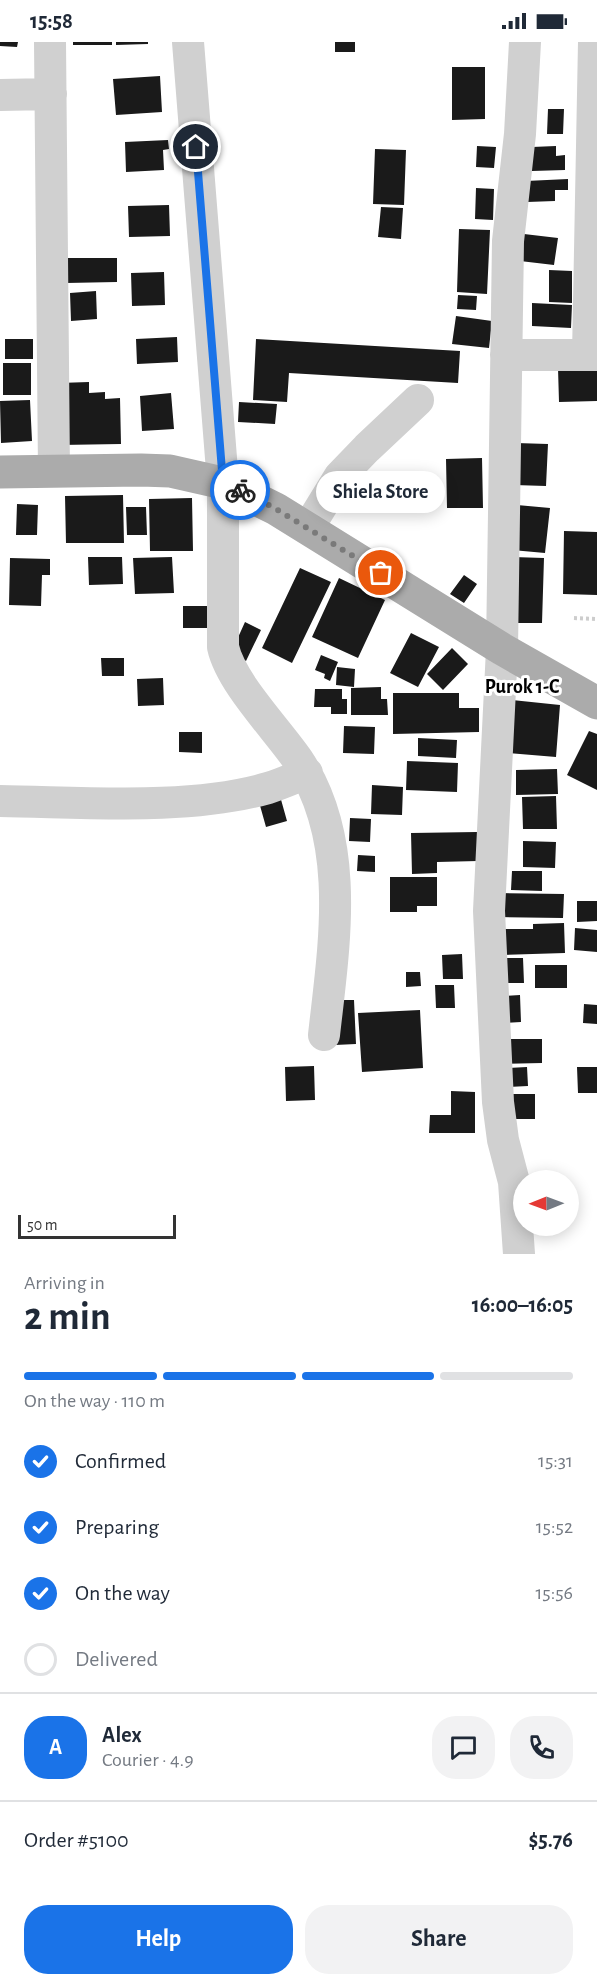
<!DOCTYPE html>
<html lang="en">
<head>
<meta charset="utf-8">
<style>
	:root { --surface:#fff; --page:#f2f2f3; --text:#1f2937; --muted:#747a83; --line:#e0e1e3; --accent:#1a73e8 }
	body { margin:0; font-family:"Alegreya Sans",sans-serif; background:var(--page); color:var(--text); height:100vh; display:flex; flex-direction:column; font-size:22px; white-space:nowrap }
	* { box-sizing:border-box; margin:0 }
	p { font-size:20px; color:var(--muted) }
	.icon { flex:none; width:33px; height:33px; fill:none; stroke:currentColor; stroke-width:2; stroke-linecap:round; stroke-linejoin:round }
	.map { position:relative; height:1212px; overflow:hidden }
	.details { display:flex; flex-direction:column; background:var(--surface); flex:1 }
	.details>* { flex:none }
	.needle { width:39px; rotate:269deg }
	.tools { position:absolute; left:513px; top:1128px; display:grid; gap:12px }
	.tools a { display:grid; place-items:center; width:66px; height:66px; border-radius:50%; background:var(--surface); box-shadow:0 3px 15px #0003; font-size:30px }
	.scale { position:absolute; left:18px; bottom:15px; width:158px; box-sizing:border-box; padding-left:6px; border:3px solid #333; border-top:0; font-size:16px; line-height:21px; white-space:nowrap; color:#333; -webkit-text-stroke:4px #fff; paint-order:stroke }
	.pin { position:absolute; display:grid; place-items:center; width:51px; height:51px; color:#fff; margin:-26px; border:3px solid #fff; border-radius:50%; box-shadow:0 2px 6px #0007 }
	.courier { position:absolute; display:grid; place-items:center; width:60px; height:60px; margin:-30px; border:4px solid #1a73e8; border-radius:50%; background:#fff; color:#222; box-shadow:0 2px 8px #0007 }
	.bubble { position:absolute; height:42px; border-radius:21px; background:var(--surface); box-shadow:0 3px 15px #0003; font-size:20px; font-weight:600; line-height:42px; text-align:center }
	.head em { font-style:normal; font-weight:600 }
	.head div { display:flex; flex-direction:column-reverse }
	.head { display:flex; align-items:center; justify-content:space-between; height:102px; padding:0 24px }
	h1 { font-size:39px; font-weight:600; line-height:45px }
	.bar { display:grid; grid-template-columns:repeat(4,1fr); gap:9px 6px; align-content:center; height:72px; padding:0 24px }
	.bar i { height:8px; border-radius:4px; background:var(--line) }
	.bar .selected { background:var(--accent) }
	.bar p { grid-column:span 4 }
	.line { display:flex; align-items:center; gap:15px; padding:0 24px; border-top:2px solid var(--line) }
	.line div { flex:1 }
	.round { display:grid; place-items:center; flex:none; width:63px; height:63px; border-radius:24px; background:var(--page) }
	ol { padding:0 24px; list-style:none }
	li { display:flex; align-items:center; gap:18px; height:66px }
	li p { margin-inline-start:auto }
	li .icon { padding:6px; border-radius:50%; background:var(--accent); color:#fff; stroke-width:4 }
	li:last-child { color:var(--muted) }
	li i { width:33px; height:33px; border:3px solid var(--line); border-radius:50% }
	.cta { display:flex; gap:12px; margin-top:auto; padding:12px 24px }
	.cta a { flex:1; height:69px; border-radius:24px; background:var(--accent); color:#fff; font-size:24px; font-weight:600; line-height:69px; text-align:center }
	.cta a+a { background:var(--page); color:var(--text) }
	.status { display:flex; justify-content:space-between; align-items:center; height:42px; padding:0 30px; background:var(--surface); direction:ltr }
	.status svg { height:16px; fill:currentColor }
	.map>svg:first-child { display:block }
	.building { fill:#1a1a1a }
	.lines { fill:none; stroke-linecap:round; stroke-linejoin:round }
	.path { stroke:#cdcdcd; stroke-width:4; stroke-dasharray:3 3; stroke-linecap:butt }
	.minor { stroke:#d0d0d0; stroke-width:32 }
	.major { stroke:#ababab; stroke-width:33 }
	.done { stroke:#7a7a7a; stroke-width:6; stroke-dasharray:0 10.8 }
	.route { stroke:#1a73e8; stroke-width:8 }
	.labels { text-anchor:middle; dominant-baseline:central; stroke-width:6; stroke-linejoin:round; paint-order:stroke }
	.neighbourhood-label { font-size:20px; font-weight:bold; fill:#000; stroke:#fff }
</style>
</head>
<body>
<div class="status"><b>15:58</b><svg viewBox="0 0 49 12"><path d="M0 12V9h3v3zM5 12V6h3v6zM10 12V3h3v9zM15 12V0h3v12zM26 1h20v11H26zM47 4h2v5h-2z"/></svg></div>
<div class="map">
<svg width="597" height="1212" viewBox="0 0 597 1212">
	<rect width="100%" height="100%" fill="#fff"/>
	<path class="building" d="M0,0H18L17,5L0,4Z
		M73,0H112V3H73Z
		M116,0H148V2L116,3Z
		M335,0H355V10H335Z
		M452,25H485V77L452,78Z
		M160,34L162,70L116,73L113,37Z
		M548,67H564L563,92H547Z
		M168,98L169,107L163,108L164,128L126,130L125,100Z
		M477,104L496,105L494,126L476,125Z
		M556,104V114L565,113V128L532,129V105Z
		M375,107L406,108L404,163L373,162Z
		M568,137V148H555V159L527,160L526,139Z
		M476,146L494,147L493,178L475,177Z
		M169,163L170,194L129,195L128,164Z
		M381,165L403,166L401,197L378,195Z
		M459,187L490,188L487,252L457,250Z
		M524,192L558,196L554,223L520,219Z
		M65,216H117V240L66,241Z
		M549,228L572,229V261L549,260Z
		M164,230L165,263L132,264L131,231Z
		M96,249L97,277L71,279L70,251Z
		M458,253L477,254L476,268L457,267Z
		M532,261L572,263L571,286L532,284Z
		M456,274L492,279L489,306L452,302Z
		M177,295L178,320L137,322L136,297Z
		M5,297H33V317H5Z
		M256,297L460,309L458,341L289,331L287,360L253,358Z
		M3,321H31V353H3Z
		M597,325V359L559,360L558,326Z
		M89,340V351L105,350V357L120,356L121,402L60,403L59,341Z
		M171,351L174,387L142,389L140,354Z
		M30,358L32,399L1,401L0,359Z
		M239,360L277,362L275,382L238,380Z
		M516,401L548,402L546,444L514,443Z
		M482,416L483,466H447L446,417Z
		M123,453L124,501H66L65,454Z
		M192,456L193,509H150L149,457Z
		M17,462L38,463L37,493H16Z
		M517,463L550,466L545,511L512,508Z
		M126,465H146L147,493H127Z
		M564,489L597,490V553L563,552Z
		M88,515H122L123,542L89,543Z
		M172,515L174,551L135,552L133,516Z
		M513,515L544,516L542,581H511Z
		M10,516L50,517V533H42L41,564L9,563Z
		M300,526L331,540L292,621L262,606Z
		M464,533L477,542L464,561L450,552Z
		M339,536L385,558L358,616L312,595Z
		M183,564H207V586H183Z
		M245,580L261,588L246,619L231,611Z
		M411,591L439,605L418,645L390,631Z
		M452,606L468,622L443,648L427,632Z
		M321,613L338,620L330,639L324,636L325,632L315,628Z
		M101,616H124V634H102Z
		M337,625L355,627L354,645L336,643Z
		M163,636L164,663L138,664L137,637Z
		M381,645V657H387L388,673H351V646Z
		M315,647H342V657H347V672H331V665H314Z
		M393,651H459V666H479V690L393,692Z
		M512,658L560,663L556,715L507,711Z
		M344,684L375,685L374,712L343,711Z
		M589,689L597,692V748L567,733Z
		M179,690H202V711L179,710Z
		M418,696L457,698L456,716L418,714Z
		M407,719L458,721L457,750L406,748Z
		M557,727L558,752L516,753V728Z
		M372,743L403,745L402,773L371,772Z
		M280,754L287,779L266,785L259,760Z
		M556,754L557,787H523L522,755Z
		M350,776L371,777L370,800L349,799Z
		M477,790L478,819L437,820V831L412,832L411,791Z
		M523,799L556,800L555,826L523,825Z
		M358,813L375,814V830L357,829Z
		M512,829H542V849L511,848Z
		M390,835H437V864H417V870H390Z
		M499,851L564,852L563,876L499,875Z
		M577,859H597V879L577,880Z
		M564,881L565,911L501,913V887H533V882Z
		M575,886L597,888V910L574,908Z
		M462,912L463,937H443L442,913Z
		M498,916H523L524,941H498Z
		M535,923H567V946H535Z
		M406,930H420L421,944L406,945Z
		M435,943H454L455,966H436Z
		M520,953L521,980L502,981L501,954Z
		M333,958H354L356,1002L335,1003Z
		M584,962L597,963V982L583,981Z
		M420,968L423,1026L362,1030L358,971Z
		M500,997H542V1021L500,1022Z
		M314,1024L315,1058L286,1059L285,1025Z
		M527,1025L528,1044L506,1045V1026Z
		M577,1025H597V1051H578Z
		M451,1049L475,1050V1091H429L430,1073H451Z
		M511,1052H535V1077H511Z"/>
	<g class="lines">
		<path class="path" d="M574,576L597,577"/>
		<path class="minor" d="M50,0L54,429
			M188,0L223,441V605C231,641 276,686 298,718C352,799 334,903 324,993
			M0,53L51,52
			M506,313H597
			M588,313L594,0
			M308,486L340,434L367,406L418,358
			M0,759C83,760 188,769 268,746C281,742 294,736 307,731
			M519,1212L514,1140L503,1098L498,1060L489,869L502,607L508,199L520,92L525,0"/>
		<path class="major" d="M0,430L141,428L170,429L223,441L276,467L502,607L597,661"/>
	</g>
	<g class="lines">
		<path class="done" d="M240,448L276,467L381,531"/>
		<path class="route" d="M196,105L223,441L240,448"/>
	</g>
	<g class="labels">
		<g class="neighbourhood-label">
			<text x="522" y="645">Purok 1-C</text>
		</g>
	</g>
</svg>
<div class="tools">
<a><svg class="needle" viewBox="-14 -14 28 28"><path d="M0-13l5 13h-10z" fill="#e53935"/><path d="M0 13l5-13h-10z" fill="#747a83"/></svg></a>
</div>
<div class="scale">50 m</div>
<div class="pin" style="left:381px;top:531px;background:#ea580c"><svg class="icon" aria-label="bag" viewBox="0 0 24 24"><path d="M5 8h14l-1 12H6zM9 8a3 3 0 0 1 6 0"/></svg></div>
<div class="pin" style="left:196px;top:105px;background:#1f2937"><svg class="icon" aria-label="home" viewBox="0 0 24 24"><path d="M3 11l9-7 9 7M6 9v11h12V9"/></svg></div>
<div class="courier" style="left:240px;top:448px"><svg class="icon" aria-label="bike" viewBox="0 0 24 24"><circle cx="6" cy="16" r="4"/><circle cx="18" cy="16" r="4"/><path d="M6 16l4-8h5l3 8M10 8l3 8H6M13 5h3"/></svg></div>
<div class="bubble" style="left:316px;top:429px;width:129px">Shiela Store</div>
</div>
<section class="details">
<div class="head"><div><h1>2 min</h1><p>Arriving in</p></div><em>16:00–16:05</em></div>
<div class="bar"><i class="selected"></i><i class="selected"></i><i class="selected"></i><i></i><p>On the way · 110 m</p></div>
<ol>
<li><svg class="icon" aria-label="check" viewBox="0 0 24 24"><path d="M5 12l5 5 9-10"/></svg>Confirmed<p>15:31</p></li>
<li><svg class="icon" aria-label="check" viewBox="0 0 24 24"><path d="M5 12l5 5 9-10"/></svg>Preparing<p>15:52</p></li>
<li><svg class="icon" aria-label="check" viewBox="0 0 24 24"><path d="M5 12l5 5 9-10"/></svg>On the way<p>15:56</p></li>
<li><i></i>Delivered</li>
</ol>
<div class="line" style="height:108px"><b class="round" style="background:var(--accent);color:#fff">A</b><div><b>Alex</b><p>Courier · 4.9</p></div><a class="round"><svg class="icon" aria-label="chat" viewBox="0 0 24 24"><path d="M4 5h16v11H9l-5 4z"/></svg></a><a class="round"><svg class="icon" aria-label="phone" viewBox="0 0 24 24"><path d="M5 4h4l2 5-3 2q2 4 5 5l2-3 5 2v4C11 20 4 13 5 4z"/></svg></a></div>
<div class="line" style="height:78px"><div>Order #5100</div><b>$5.76</b></div>
<div class="cta"><a>Help</a><a>Share</a></div>
</section>
</body>
</html>
